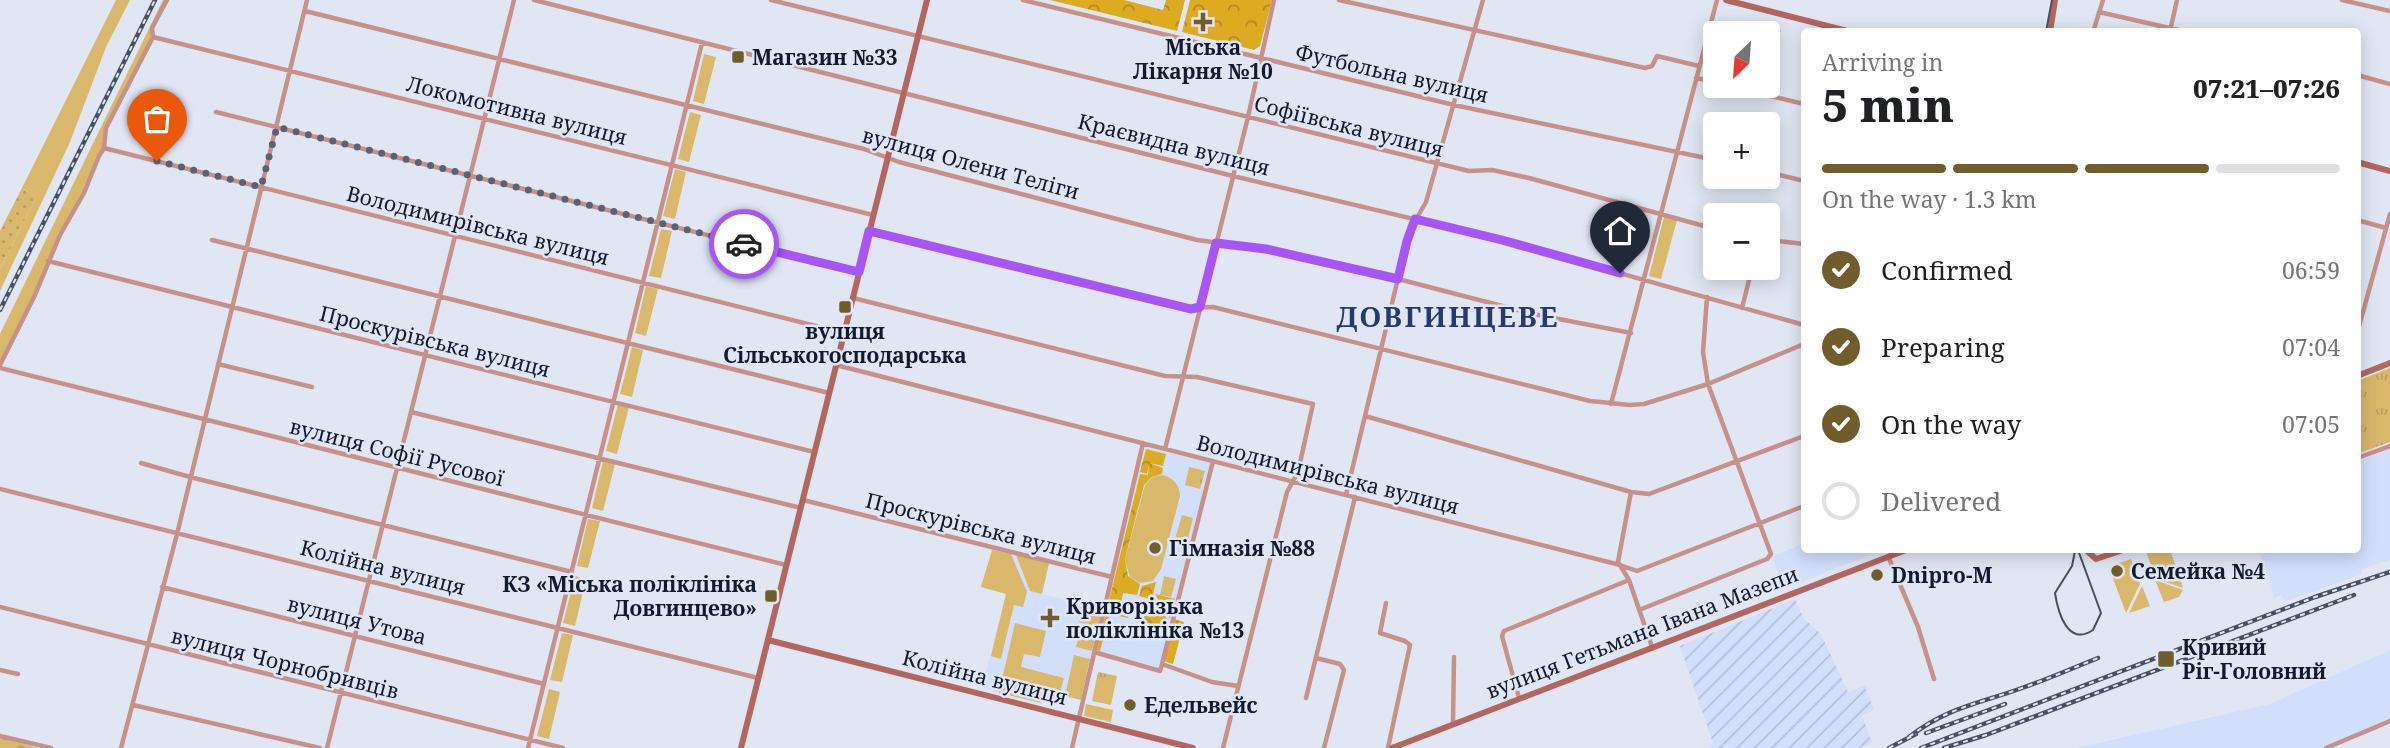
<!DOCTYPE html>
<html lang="en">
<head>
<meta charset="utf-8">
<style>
	:root { --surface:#fff; --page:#f2f2f2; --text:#202124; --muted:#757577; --line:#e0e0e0; --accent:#715c2b }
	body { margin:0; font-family:"Noto Serif",serif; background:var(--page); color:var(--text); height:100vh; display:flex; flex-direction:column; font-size:26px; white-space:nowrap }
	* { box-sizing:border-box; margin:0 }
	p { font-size:23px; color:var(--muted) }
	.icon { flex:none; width:38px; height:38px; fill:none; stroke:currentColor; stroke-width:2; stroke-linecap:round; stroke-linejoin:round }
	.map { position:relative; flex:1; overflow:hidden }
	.sheet { position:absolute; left:1801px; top:28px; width:560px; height:525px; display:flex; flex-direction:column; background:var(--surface); border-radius:7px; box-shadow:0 4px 18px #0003 }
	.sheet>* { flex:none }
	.needle { width:46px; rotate:205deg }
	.tools { position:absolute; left:1703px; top:21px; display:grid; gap:14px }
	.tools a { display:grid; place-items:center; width:77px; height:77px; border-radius:7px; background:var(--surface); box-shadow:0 4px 18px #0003; font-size:35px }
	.pin { position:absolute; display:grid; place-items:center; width:60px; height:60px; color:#fff; margin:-72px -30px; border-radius:50% 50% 50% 0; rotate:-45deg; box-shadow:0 0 7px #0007 }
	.pin .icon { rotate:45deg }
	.courier { position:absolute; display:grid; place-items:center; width:70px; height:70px; margin:-35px; border:5px solid #a855f7; border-radius:50%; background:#fff; color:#222; box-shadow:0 2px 9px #0007 }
	.head em { font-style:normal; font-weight:800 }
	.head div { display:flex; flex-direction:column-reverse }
	.head { display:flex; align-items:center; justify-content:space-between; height:119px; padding:0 21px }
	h1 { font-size:46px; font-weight:800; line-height:52px }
	.bar { display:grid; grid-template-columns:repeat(4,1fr); gap:10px 7px; align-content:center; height:84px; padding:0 21px }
	.bar i { height:9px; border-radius:5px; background:var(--line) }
	.bar .on { background:var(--accent) }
	.bar p { grid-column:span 4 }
	ol { padding:0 21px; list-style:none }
	li { display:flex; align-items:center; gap:21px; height:77px }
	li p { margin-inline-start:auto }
	li .icon { padding:7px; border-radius:50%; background:var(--accent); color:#fff; stroke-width:4 }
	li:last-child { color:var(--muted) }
	li i { width:38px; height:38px; border:4px solid var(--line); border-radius:50% }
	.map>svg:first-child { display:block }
	.built { fill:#d2dffb }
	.industrial { fill:url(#industrial-furrows) }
	.grass { fill:#d9b86c }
	.forest { fill:url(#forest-crowns) }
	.cemetery { fill:url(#cemetery-stones) }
	.park { fill:url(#park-tufts) }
	.garden { fill:url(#garden-dots) }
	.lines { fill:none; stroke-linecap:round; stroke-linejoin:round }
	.street { stroke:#c7918a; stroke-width:4.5 }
	.secondary { stroke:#b4665e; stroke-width:6 }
	.tram { stroke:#474f63; stroke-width:2 }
	.rail-casing { stroke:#474f63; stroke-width:4.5 }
	.rail { stroke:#e0e6f3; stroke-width:2; stroke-dasharray:5; stroke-linecap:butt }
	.done { stroke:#596175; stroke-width:7; stroke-dasharray:0 12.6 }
	.route { stroke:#a855f7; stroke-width:9 }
	.poi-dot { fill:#715c2b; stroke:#e0e6f3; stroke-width:2.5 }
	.labels { text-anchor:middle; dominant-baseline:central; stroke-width:5; stroke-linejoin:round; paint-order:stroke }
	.poi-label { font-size:21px; font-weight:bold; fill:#111a31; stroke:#e0e6f3; text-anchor:start }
	.street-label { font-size:21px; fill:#111a31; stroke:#e0e6f3 }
	.district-label { font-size:28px; font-weight:bold; letter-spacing:2px; fill:#273a6f; stroke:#e0e6f3 }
</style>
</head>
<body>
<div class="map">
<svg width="2390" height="748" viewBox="0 0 2390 748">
	<defs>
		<pattern id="industrial-furrows" width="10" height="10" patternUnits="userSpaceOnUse" patternTransform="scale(1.75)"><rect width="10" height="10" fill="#d2dffb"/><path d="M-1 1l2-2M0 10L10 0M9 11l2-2" fill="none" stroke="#b3bfd8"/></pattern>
		<pattern id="forest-crowns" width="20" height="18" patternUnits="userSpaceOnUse" patternTransform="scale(1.75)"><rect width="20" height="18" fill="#dcab21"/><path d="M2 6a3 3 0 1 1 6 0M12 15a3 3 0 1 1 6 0" fill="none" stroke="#b18a1d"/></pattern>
		<pattern id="cemetery-stones" width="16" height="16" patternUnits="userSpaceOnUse" patternTransform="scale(1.75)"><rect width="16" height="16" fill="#d9b86c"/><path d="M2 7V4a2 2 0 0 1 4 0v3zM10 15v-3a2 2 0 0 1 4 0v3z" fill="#b99e5e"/></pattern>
		<pattern id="park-tufts" width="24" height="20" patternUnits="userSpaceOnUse" patternTransform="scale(1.75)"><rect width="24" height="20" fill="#d9b86c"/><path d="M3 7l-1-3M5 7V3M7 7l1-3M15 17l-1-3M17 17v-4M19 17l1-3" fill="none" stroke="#b99e5e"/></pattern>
		<pattern id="garden-dots" width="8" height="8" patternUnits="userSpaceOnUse" patternTransform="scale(1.75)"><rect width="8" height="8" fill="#d9b86c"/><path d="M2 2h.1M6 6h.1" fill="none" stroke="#b99e5e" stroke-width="1.8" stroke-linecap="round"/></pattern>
	</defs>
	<rect width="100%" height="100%" fill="#e0e6f3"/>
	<path class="built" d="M1143,443L1213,461L1160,671L1094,652Z
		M2390,449V560L2361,569L2362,574L2301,596L2285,601L2282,595L2273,598L2271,583L2258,550H2357V462Z
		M1804,543V550H1882L1784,589L1772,557Z
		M992,550L1049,563L1042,594L1102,609L1081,700L1060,695L1058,701L1043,697L1041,703L982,688L1006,594L981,587Z
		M2390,650V721L2326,748H2077L2270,704Z"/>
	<path class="industrial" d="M1795,599L1804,619L1821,634L1848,692L1865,686L1874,710L1862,715L1872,743L1859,748H1709L1713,743L1680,646Z"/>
	<path class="grass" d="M116,0H130L106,47L70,142L0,291V269L36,197L22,188Z
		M163,0H167L152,28L153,37L106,128L104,148L0,363V334Z
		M704,54L716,57L704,104L693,101Z
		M690,112L701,115L689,162L678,159Z
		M675,169L686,172L675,219L663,216Z
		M1664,217L1677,220L1661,279L1649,276Z
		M661,229L672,231L661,278L649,276Z
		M646,286L658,289L646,336L635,333Z
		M632,347L643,350L632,397L620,394Z
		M618,404L629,407L617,454L606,451Z
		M603,461L615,464L603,511L592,508Z
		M1163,475C1173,478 1180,485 1180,496L1161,569L1153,581L1140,583L1130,577L1125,560L1145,485L1153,477Z
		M1182,515L1193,518L1187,542L1175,539Z
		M588,519L600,521L588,568L577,566Z
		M992,550L1011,554L1027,592L1023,607L1014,605L1001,659L991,656L1006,594L981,587Z
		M2149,550H2170L2176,567L2154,574L2146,551Z
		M1016,555L1049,563L1042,594L1030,591Z
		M2131,559L2140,584L2126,613L2112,576L2120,573L2116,564Z
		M2178,572L2183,588L2154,578Z
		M575,576L586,579L575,626L563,623Z
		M1164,576L1176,579L1171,597L1160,595Z
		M2155,580L2183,590L2179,597L2164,602Z
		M2142,586L2150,606L2129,613Z
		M1083,604L1102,609L1098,627L1079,622Z
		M1015,623L1046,631L1040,657L1024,654L1021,667L1064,678L1058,701L1043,697L1041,703L999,693Z
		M1081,627L1097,630L1092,651L1076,647Z
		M562,633L573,635L562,682L550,680Z
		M1074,655L1090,659L1081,700L1065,696Z
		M549,689L560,692L549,739L537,736Z
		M1086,704L1113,710L1111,722L1084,716Z"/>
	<path class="forest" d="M1050,0H1124L1163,10L1166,0H1185L1177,31Z
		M1190,0H1272L1260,46L1254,50L1182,32Z
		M1146,449L1166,454L1163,466L1149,463L1163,468L1162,474L1152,477L1144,485L1125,559L1128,576L1140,584L1137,595L1123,593L1120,608L1130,610L1128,618L1110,614L1100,651L1097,650L1140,474L1148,475L1149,465L1147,474L1140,472Z
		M1156,582L1153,595L1168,621L1166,628L1136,620L1138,612L1151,615L1154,600L1139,596L1142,586Z
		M1155,594L1175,599L1170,619Z
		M1174,619L1184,622L1173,664L1163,661Z"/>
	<path class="cemetery" d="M0,737L38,748H0Z"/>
	<path class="park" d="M2390,368V442L2357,454V381Z
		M1189,467L1205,471L1200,489L1185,485Z
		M1098,672L1117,676L1111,705L1092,701Z"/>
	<path class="garden" d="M22,188L36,197L0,269V231Z"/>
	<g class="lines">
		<path class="street" d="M534,0L1233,176L1502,240L1804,325
			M771,0L1469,171L1492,170L1529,178L1715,229
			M1023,0L1454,105L1715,160
			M1339,0L1645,68L1652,66L1657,56L1699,66
			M2342,0L2390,11
			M305,11L864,149L899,162L1197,240L1266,249L1398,279L1533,314L1631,333
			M2099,12L2187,32
			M2171,27L2177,0
			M2093,32L2103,0
			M153,37L873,215
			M2357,75L2390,84
			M1696,78L1715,82
			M1729,86L1804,104
			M216,112L859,273
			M104,148L844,333
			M1768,172L1804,181
			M2357,220L2386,228
			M869,231L1183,308L1213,307L1590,401L1630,405L1644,404L1708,384L1804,344
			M212,240L829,393
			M1768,240L1804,244
			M48,261L814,452
			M853,298L1165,376L1197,377L1313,404L1298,472L1287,492L1223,748
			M1742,308L1752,268
			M2357,334L2390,214
			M218,364L312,387
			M0,365L35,295L60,235L84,193L99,156L104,148L106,128L153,37L152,28L167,0
			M836,365L1620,565L1637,571L1804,506
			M0,368L786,565
			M1611,404L1717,0
			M411,412L801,508
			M1365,416L1631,492L1649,494L1804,436
			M1165,449L1248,117L1274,0
			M2357,458L2390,446
			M1213,461L1162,664L1212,682L1238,686
			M141,463L190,477L572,572
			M0,489L758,678
			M1631,492L1618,562L1629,580L1652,647
			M1346,495L1407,241L1411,228L1426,202L1483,0
			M803,500L1112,577
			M1888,556L1918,627L1934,679
			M162,587L544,684
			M1386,603L1380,633L1405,641L1410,645L1388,748
			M0,607L563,748
			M1639,610L1767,559L1771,554L1708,384L1703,352L1707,297
			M1094,652L1160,671L1162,664
			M1316,658L1340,664L1344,670L1324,748
			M0,670L18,674
			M1306,698L1355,497
			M1519,698L1502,636L1504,631L1629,580
			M133,705L320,748
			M1453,722L1454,657
			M0,736L51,748
			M121,748L177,534L307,0
			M327,748L514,0
			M528,748L702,43
			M1072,748L1143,443
			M2326,748L2390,721"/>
		<path class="secondary" d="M1726,0L1851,32
			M2050,32L2055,0
			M2357,162L2390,171
			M2357,376L2390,363
			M2086,550L2096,559L2123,550
			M768,640L1193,748
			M741,748L927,0
			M1392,748L1906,550"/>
		<path class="tram" d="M2046,32L2052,0
			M2075,551L2072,566L2055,593C2058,613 2068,647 2093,630L2101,613L2078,550"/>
		<g class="rail-casing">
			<path id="rail" d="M0,310L155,0
				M1926,733L2005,704
				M1909,737C1948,707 1978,704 2022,688C2048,679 2073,668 2098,658
				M1889,748L1916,734
				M1921,748L2315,597L2390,572
				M1944,748L1986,735L2354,595"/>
		</g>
		<use href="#rail" class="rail"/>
	</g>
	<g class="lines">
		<path class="done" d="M157,161L261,187L277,127L744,244"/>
		<path class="route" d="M744,244L859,272L869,231L1191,309L1200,307L1216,243L1266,249L1398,279L1407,241L1415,219L1502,240L1620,273"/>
	</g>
	<g class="poi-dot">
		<path d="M1199.5 11.5h7v7h7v7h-7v7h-7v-7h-7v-7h7z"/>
		<rect x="731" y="50" width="14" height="14" rx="3.5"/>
		<rect x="838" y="300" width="14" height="14" rx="3.5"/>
		<circle cx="1155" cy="548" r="7"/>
		<circle cx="2117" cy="571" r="7"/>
		<circle cx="1877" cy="575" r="7"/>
		<rect x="764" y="589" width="14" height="14" rx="3.5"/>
		<path d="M1046.5 607.5h7v7h7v7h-7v7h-7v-7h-7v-7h7z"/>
		<rect x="2157" y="650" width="18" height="18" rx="3.5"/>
		<circle cx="1130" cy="705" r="7"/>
	</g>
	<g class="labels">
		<g class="poi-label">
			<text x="1203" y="47" text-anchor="middle">Міська<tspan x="1203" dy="24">Лікарня №10</tspan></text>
			<text x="752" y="57">Магазин №33</text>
			<text x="845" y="331" text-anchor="middle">вулиця<tspan x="845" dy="24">Сільськогосподарська</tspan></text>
			<text x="1169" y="548">Гімназія №88</text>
			<text x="2131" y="571">Семейка №4</text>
			<text x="1891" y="575">Dnipro-M</text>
			<text x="757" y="584" text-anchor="end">КЗ «Міська поліклініка<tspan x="757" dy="24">Довгинцево»</tspan></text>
			<text x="1066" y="606">Криворізька<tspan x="1066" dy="24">поліклініка №13</tspan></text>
			<text x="2182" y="647">Кривий<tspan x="2182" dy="24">Ріг-Головний</tspan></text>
			<text x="1144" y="705">Едельвейс</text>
		</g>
		<g class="street-label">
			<text transform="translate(1392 73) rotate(13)">Футбольна вулиця</text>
			<text transform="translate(517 110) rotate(14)">Локомотивна вулиця</text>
			<text transform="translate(1349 126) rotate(14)">Софіївська вулиця</text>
			<text transform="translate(1174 144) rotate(14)">Краєвидна вулиця</text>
			<text transform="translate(971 163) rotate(15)">вулиця Олени Теліги</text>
			<text transform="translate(478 225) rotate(14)">Володимирівська вулиця</text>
			<text transform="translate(435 341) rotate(14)">Проскурівська вулиця</text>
			<text transform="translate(397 452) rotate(14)">вулиця Софії Русової</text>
			<text transform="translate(1328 474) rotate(14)">Володимирівська вулиця</text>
			<text transform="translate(981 528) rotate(14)">Проскурівська вулиця</text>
			<text transform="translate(383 567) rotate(14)">Колійна вулиця</text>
			<text transform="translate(357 620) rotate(14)">вулиця Утова</text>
			<text transform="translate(1642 632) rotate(-21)">вулиця Гетьмана Івана Мазепи</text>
			<text transform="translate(285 663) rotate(14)">вулиця Чорнобривців</text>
			<text transform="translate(985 677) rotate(14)">Колійна вулиця</text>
		</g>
		<g class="district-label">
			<text x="1448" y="316">ДОВГИНЦЕВЕ</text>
		</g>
	</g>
</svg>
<div class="tools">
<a><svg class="needle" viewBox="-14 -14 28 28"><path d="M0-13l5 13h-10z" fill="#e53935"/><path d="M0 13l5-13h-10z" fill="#757577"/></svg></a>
<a>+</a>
<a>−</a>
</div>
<div class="pin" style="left:157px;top:161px;background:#ea580c"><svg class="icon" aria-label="bag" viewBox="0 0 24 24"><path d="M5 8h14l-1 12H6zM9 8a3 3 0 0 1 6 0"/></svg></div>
<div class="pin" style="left:1620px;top:273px;background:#1f2937"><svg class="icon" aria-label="home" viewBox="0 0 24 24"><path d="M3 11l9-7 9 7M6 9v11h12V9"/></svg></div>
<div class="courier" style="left:744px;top:244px"><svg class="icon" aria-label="car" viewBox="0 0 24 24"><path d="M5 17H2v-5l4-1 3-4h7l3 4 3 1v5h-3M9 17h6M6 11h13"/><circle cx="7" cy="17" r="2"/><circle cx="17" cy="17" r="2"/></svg></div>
<section class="sheet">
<div class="head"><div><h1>5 min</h1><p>Arriving in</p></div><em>07:21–07:26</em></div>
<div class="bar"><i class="on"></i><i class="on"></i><i class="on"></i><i></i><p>On the way · 1.3 km</p></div>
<ol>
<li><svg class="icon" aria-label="check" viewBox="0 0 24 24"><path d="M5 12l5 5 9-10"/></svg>Confirmed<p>06:59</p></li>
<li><svg class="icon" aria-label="check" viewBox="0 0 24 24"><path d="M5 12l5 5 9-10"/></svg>Preparing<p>07:04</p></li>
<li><svg class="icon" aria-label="check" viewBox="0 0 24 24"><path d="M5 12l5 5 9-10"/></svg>On the way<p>07:05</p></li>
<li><i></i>Delivered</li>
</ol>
</section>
</div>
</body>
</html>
